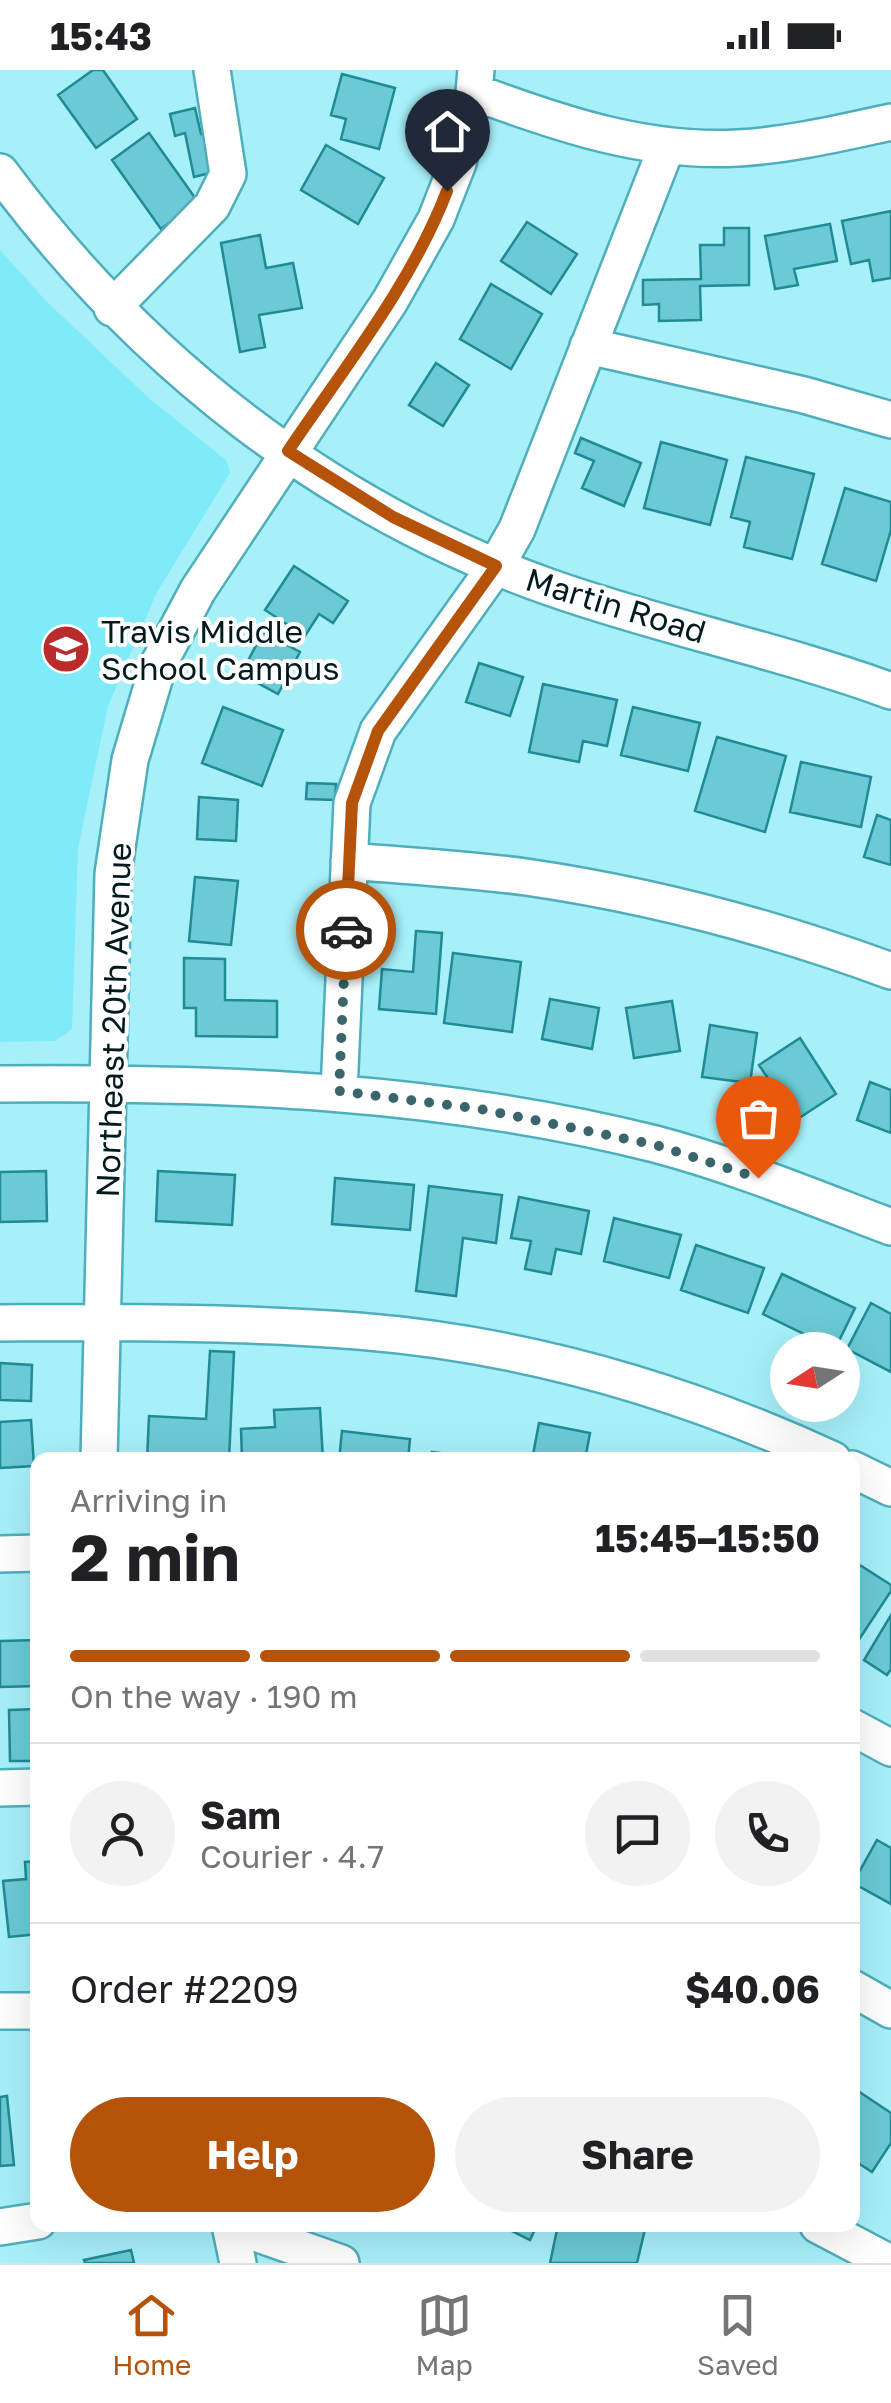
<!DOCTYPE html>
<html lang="en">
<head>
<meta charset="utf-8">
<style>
	:root { --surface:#fff; --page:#f2f2f2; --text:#202124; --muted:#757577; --line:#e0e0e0; --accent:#b45309 }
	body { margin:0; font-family:"Golos Text",sans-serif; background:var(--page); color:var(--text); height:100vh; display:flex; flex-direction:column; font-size:38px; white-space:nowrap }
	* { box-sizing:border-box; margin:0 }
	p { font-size:32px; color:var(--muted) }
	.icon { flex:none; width:55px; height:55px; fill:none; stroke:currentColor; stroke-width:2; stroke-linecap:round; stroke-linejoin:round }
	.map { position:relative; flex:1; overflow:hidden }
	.panel { position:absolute; left:30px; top:1382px; width:830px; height:780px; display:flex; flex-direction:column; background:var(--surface); border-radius:20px; box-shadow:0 10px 40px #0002 }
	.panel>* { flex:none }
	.needle { width:65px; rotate:258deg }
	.tools { position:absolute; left:770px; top:1262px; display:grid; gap:20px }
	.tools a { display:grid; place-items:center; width:90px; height:90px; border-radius:50%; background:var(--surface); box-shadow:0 10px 40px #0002; font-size:50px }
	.pin { position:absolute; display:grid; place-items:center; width:85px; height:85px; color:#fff; margin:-102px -42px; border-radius:50% 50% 50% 0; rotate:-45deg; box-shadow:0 0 10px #0007 }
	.pin .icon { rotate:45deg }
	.courier { position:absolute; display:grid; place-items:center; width:100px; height:100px; margin:-50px; border:8px solid #b45309; border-radius:50%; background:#fff; color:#222; box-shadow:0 2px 12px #0007 }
	.overview em { font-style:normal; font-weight:700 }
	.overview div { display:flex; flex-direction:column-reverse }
	.overview { display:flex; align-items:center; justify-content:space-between; height:170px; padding:0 40px }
	h1 { font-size:65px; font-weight:700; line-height:75px }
	.bar { display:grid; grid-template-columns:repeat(4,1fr); gap:15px 10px; align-content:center; height:120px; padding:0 40px }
	.bar i { height:12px; border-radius:8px; background:var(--line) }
	.bar .on { background:var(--accent) }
	.bar p { grid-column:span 4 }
	.line { display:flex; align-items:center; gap:25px; padding:0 40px; border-top:2px solid var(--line) }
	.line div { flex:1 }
	.round { display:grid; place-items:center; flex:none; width:105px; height:105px; border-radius:52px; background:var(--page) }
	.action { display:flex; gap:20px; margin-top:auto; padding:20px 40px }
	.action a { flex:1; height:115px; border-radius:60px; background:var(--accent); color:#fff; font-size:40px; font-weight:700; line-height:115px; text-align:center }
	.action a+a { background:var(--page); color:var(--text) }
	.status { display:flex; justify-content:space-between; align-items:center; height:70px; padding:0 50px; background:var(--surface); direction:ltr }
	.status svg { height:28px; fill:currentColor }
	.menu { display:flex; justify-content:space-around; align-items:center; height:140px; border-top:2px solid var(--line); background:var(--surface); font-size:28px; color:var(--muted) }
	.menu a { display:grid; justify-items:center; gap:5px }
	.menu .on { color:var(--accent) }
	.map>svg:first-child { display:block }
	.built { fill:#7febf8 }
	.building { fill:#6bcad6; stroke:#208a95; stroke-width:2.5 }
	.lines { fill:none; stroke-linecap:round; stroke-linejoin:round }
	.minor-casing { stroke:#4eafbb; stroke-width:40 }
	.minor { stroke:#fff; stroke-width:35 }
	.done { stroke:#3a656a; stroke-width:10; stroke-dasharray:0 18 }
	.route { stroke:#b45309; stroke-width:12 }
	.labels { text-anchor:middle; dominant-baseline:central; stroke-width:8; stroke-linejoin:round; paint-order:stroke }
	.street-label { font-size:32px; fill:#001a1d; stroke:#fff }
	.poi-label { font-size:32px; fill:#001a1d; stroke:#fff; text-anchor:start }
</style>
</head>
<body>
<div class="status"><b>15:43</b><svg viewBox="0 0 49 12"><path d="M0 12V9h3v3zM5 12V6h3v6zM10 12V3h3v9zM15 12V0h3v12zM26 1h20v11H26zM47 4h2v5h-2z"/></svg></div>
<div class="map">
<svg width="891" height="2193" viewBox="0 0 891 2193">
	<rect width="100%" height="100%" fill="#a7f0fa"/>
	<path class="built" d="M0,180L47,232L150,329L227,391L230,403L157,522L108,636L78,778L72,959L55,971L0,972Z"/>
	<path class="building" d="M93,0H103L137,49L96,78L58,25Z
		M342,4L395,18L379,79L341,69L346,49L331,45Z
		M195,38L201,64L206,63L214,102L194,107L185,63L175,66L170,44Z
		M149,63L198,132L161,159L112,90Z
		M326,75L384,108L358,154L301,120Z
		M891,141V208L873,211L869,190L851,194L842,151Z
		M527,152L577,184L551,224L501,191Z
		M830,154L837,191L794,199L798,215L775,219L765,166Z
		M724,158H749V215L700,216L701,250L659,251V234L643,235V210L701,209L700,175H724Z
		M260,165L266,198L293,193L302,238L259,245L265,277L240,282L221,173Z
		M491,214L542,244L511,299L460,269Z
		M436,293L469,315L443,356L409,335Z
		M581,368L641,393L624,436L582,418L594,391L575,383Z
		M661,372L727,390L710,455L644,438Z
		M746,387L814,404L792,489L744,477L750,452L731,447Z
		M845,418L891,432V460L876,511L822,494Z
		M294,496L348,531L333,553L319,544L305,566L265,540Z
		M263,562L300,582L278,624L241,604Z
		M479,593L523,607L510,646L466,632Z
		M543,614L617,630L607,676L583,671L579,692L529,682Z
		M223,637L283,660L262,716L202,693Z
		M633,637L700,653L688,701L621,685Z
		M717,667L786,686L765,762L695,741Z
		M801,692L871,707L861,757L790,742Z
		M307,713L336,714L335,730L306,729Z
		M199,727L238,730L236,771L197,769Z
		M877,745L891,750V795L864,787Z
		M195,807L238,811L231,875L189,871Z
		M416,861L442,863L436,944L379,939L382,899L413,902Z
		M453,883L521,892L512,962L444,953Z
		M184,888L225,889V930L277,931V967L196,966V938H184Z
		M550,929L599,938L592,979L542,969Z
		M672,931L680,981L634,988L626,938Z
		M710,955L757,963L750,1013L702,1007Z
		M800,968L836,1024L796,1050L759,995Z
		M870,1012L891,1020V1063L857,1050Z
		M46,1101L47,1151L0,1152V1102Z
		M158,1101L235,1105L232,1155L156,1151Z
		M335,1108L414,1115L410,1160L332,1154Z
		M429,1116L502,1125L496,1173L463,1168L456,1226L416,1221Z
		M519,1127L589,1141L581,1184L556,1179L551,1204L525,1199L531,1171L511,1168Z
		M614,1148L681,1165L669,1208L604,1191Z
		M696,1175L764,1198L748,1243L681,1220Z
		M782,1204L855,1238L835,1279L763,1244Z
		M871,1233L891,1244V1302L847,1279Z
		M210,1281L234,1282L229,1390H147L149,1346L206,1349Z
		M0,1293L32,1295L31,1331L0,1330Z
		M320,1338L323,1390H242L241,1359L275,1357L274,1340Z
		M31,1350L34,1396L0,1398V1352Z
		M539,1353L590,1363L585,1390H532Z
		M342,1361L410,1369L408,1390H339Z
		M432,1382L495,1390H431Z
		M852,1490L891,1515V1521L860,1568L852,1563Z
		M891,1545V1599L887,1605L864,1590Z
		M38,1570V1616L0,1617V1571Z
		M38,1639V1691H10L9,1640Z
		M877,1770L891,1778V1834L853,1813Z
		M38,1791V1864L9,1867L3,1811L26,1809L25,1792Z
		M852,2017L891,2043V2073L872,2102L852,2089Z
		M7,2026L14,2095L0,2096V2027Z
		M500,2155H537L530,2170Z
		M558,2155H646L637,2193H550Z
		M131,2180L134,2193H85L84,2190Z"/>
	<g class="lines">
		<g class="minor-casing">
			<path id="minor" d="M474,22C560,54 646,83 738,78C790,75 840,63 891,52
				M0,102C140,291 326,438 549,517C662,557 779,580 891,621
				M112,238L212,136L228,104L212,0
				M588,276L804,325L891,350
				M349,791C408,796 467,799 526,807C650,825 774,858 891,901
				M0,1014C220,1012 441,1020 655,1074C735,1095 814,1128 891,1157
				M339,1021L352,733L378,661L496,496L517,459L667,76
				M0,1253C119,1252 239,1252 358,1261C522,1274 684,1321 833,1390
				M99,1390L113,804L130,690L159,593L198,520L390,231L436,149L458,93L474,22L476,0
				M852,1399L891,1418
				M0,1484L38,1483
				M852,1657L891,1678
				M0,1718L38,1717
				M852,1918L891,1940
				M0,1941H38
				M230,2155L238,2193
				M233,2155L341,2193
				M818,2155L890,2193
				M0,2157L38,2151"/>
		</g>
		<use href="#minor" class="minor"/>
	</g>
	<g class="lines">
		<path class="done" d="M346,860L339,1021L480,1039L656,1075L758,1108"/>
		<path class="route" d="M346,860L352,733L378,661L496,496L393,447L288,381C344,298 411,215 447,121"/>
	</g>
	<defs>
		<g id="school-disc" transform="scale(2.5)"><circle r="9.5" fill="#ba2b2b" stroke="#fff"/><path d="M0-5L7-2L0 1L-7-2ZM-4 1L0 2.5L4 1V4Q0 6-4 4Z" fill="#fff"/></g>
	</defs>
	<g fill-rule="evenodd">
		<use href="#school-disc" x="66" y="579"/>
	</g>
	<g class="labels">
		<g class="street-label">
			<text transform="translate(616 535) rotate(17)">Martin Road</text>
			<text transform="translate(113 950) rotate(-88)">Northeast 20th Avenue</text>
		</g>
		<g class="poi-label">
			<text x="101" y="561">Travis Middle<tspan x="101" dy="37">School Campus</tspan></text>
		</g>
	</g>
</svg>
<div class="tools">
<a><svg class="needle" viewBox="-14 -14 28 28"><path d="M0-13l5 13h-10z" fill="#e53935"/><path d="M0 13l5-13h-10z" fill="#757577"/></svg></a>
</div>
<div class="pin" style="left:758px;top:1108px;background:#ea580c"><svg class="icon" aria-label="bag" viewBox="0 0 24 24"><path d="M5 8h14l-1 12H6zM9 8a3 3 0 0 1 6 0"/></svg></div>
<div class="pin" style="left:447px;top:121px;background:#1f2937"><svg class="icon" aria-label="home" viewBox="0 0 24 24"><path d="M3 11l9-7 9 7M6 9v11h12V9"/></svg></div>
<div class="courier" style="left:346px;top:860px"><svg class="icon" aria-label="car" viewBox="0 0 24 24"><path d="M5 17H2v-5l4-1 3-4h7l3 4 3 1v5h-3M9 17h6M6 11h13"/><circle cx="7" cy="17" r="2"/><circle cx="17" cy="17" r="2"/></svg></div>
<section class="panel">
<div class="overview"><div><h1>2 min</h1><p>Arriving in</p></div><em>15:45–15:50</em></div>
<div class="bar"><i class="on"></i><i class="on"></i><i class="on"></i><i></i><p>On the way · 190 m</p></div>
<div class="line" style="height:180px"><a class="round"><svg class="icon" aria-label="person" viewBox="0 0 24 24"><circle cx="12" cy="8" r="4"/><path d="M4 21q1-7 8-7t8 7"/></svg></a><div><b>Sam</b><p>Courier · 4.7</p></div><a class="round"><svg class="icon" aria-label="chat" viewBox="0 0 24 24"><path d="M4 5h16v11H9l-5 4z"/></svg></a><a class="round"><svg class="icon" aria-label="phone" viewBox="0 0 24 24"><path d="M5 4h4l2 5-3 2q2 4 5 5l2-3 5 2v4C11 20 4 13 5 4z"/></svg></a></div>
<div class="line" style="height:130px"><div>Order #2209</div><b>$40.06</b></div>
<div class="action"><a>Help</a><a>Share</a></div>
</section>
</div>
<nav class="menu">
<a class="on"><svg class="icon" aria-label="home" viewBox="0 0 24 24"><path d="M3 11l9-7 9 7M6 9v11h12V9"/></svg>Home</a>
<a><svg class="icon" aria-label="map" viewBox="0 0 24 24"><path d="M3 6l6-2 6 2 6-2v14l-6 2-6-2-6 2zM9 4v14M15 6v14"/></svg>Map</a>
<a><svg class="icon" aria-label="saved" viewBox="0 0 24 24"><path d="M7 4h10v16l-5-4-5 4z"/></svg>Saved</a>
</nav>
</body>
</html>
